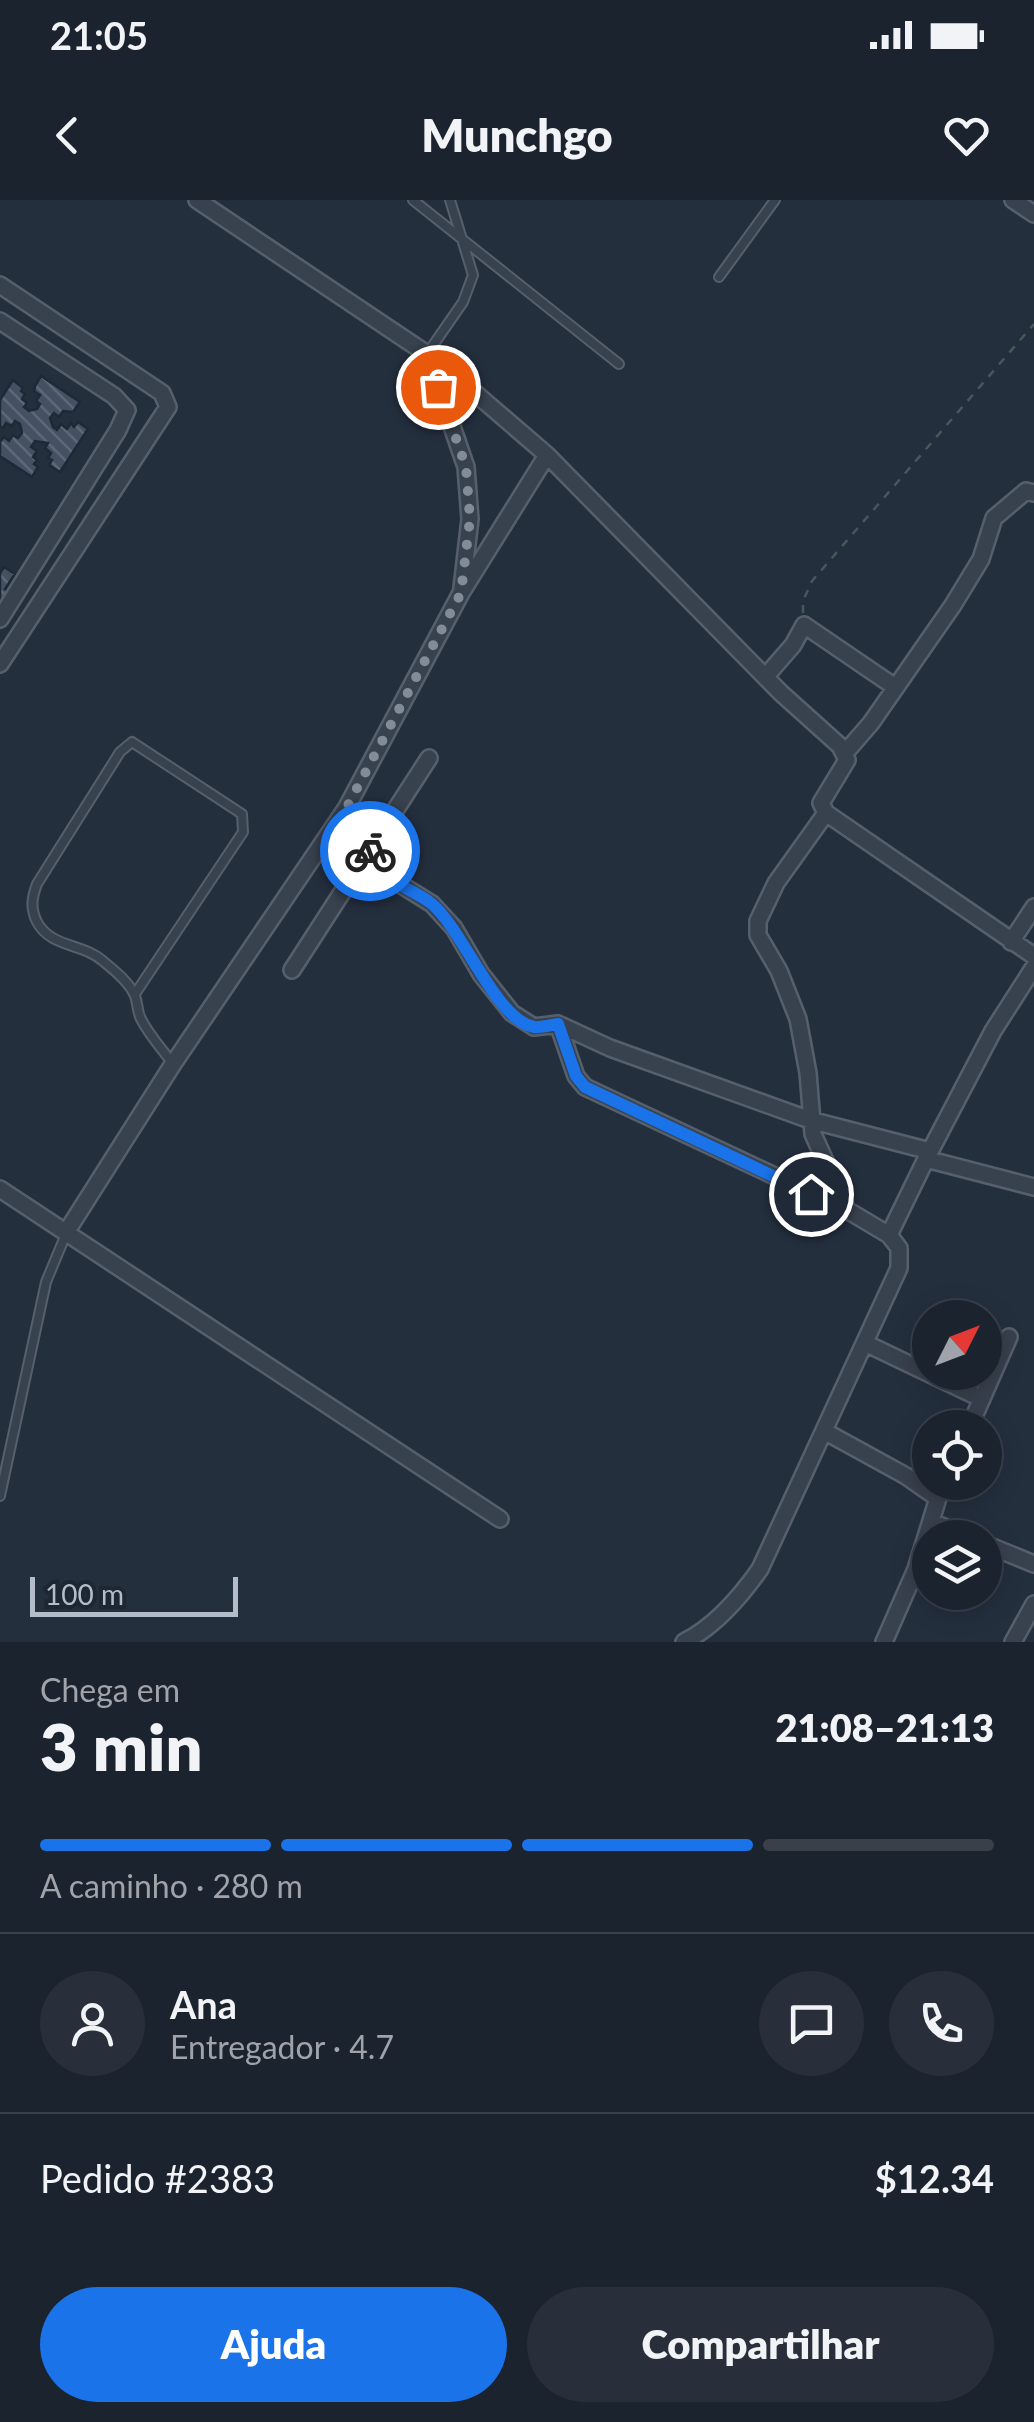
<!DOCTYPE html>
<html lang="pt">
<head>
<meta charset="utf-8">
<style>
	:root { --surface:#1b232e; --page:#282f3a; --text:#f1f3f6; --muted:#a0a4aa; --line:#39404a; --accent:#1a73e8 }
	body { margin:0; font-family:Lato,sans-serif; background:var(--page); color:var(--text); height:100vh; display:flex; flex-direction:column; font-size:38px; white-space:nowrap }
	* { box-sizing:border-box; margin:0 }
	p { font-size:32px; color:var(--muted) }
	.icon { flex:none; width:55px; height:55px; fill:none; stroke:currentColor; stroke-width:2; stroke-linecap:round; stroke-linejoin:round }
	.map { position:relative; height:1442px; overflow:hidden }
	.drawer { display:flex; flex-direction:column; background:var(--surface); flex:1 }
	.drawer>* { flex:none }
	.needle { width:65px; rotate:48deg }
	.fabs { position:absolute; left:912px; top:1100px; display:grid; gap:20px }
	.fabs a { display:grid; place-items:center; width:90px; height:90px; border-radius:50%; background:var(--surface); box-shadow:0 5px 25px #0003,0 0 0 2px var(--line); font-size:50px }
	.scale { position:absolute; left:30px; bottom:25px; width:208px; box-sizing:border-box; padding-left:10px; border:5px solid #b4bcc9; border-top:0; font-size:28px; line-height:35px; white-space:nowrap; color:#b4bcc9; -webkit-text-stroke:8px #1d2633; paint-order:stroke }
	.pin { position:absolute; display:grid; place-items:center; width:85px; height:85px; color:#fff; margin:-42px; border:5px solid #fff; border-radius:50%; box-shadow:0 2px 10px #0007 }
	.courier { position:absolute; display:grid; place-items:center; width:100px; height:100px; margin:-50px; border:8px solid #1a73e8; border-radius:50%; background:#fff; color:#222; box-shadow:0 2px 12px #0007 }
	.overview em { font-style:normal; font-weight:800 }
	.overview div { display:flex; flex-direction:column-reverse }
	.overview { display:flex; align-items:center; justify-content:space-between; height:170px; padding:0 40px }
	h1 { font-size:65px; font-weight:800; line-height:75px }
	.bar { display:grid; grid-template-columns:repeat(4,1fr); gap:15px 10px; align-content:center; height:120px; padding:0 40px }
	.bar i { height:12px; border-radius:8px; background:var(--line) }
	.bar .current { background:var(--accent) }
	.bar p { grid-column:span 4 }
	.line { display:flex; align-items:center; gap:25px; padding:0 40px; border-top:2px solid var(--line) }
	.line div { flex:1 }
	.round { display:grid; place-items:center; flex:none; width:105px; height:105px; border-radius:52px; background:var(--page) }
	.cta { display:flex; gap:20px; margin-top:auto; padding:20px 40px }
	.cta a { flex:1; height:115px; border-radius:60px; background:var(--accent); color:#fff; font-size:40px; font-weight:800; line-height:115px; text-align:center }
	.cta a+a { background:var(--page); color:var(--text) }
	.status { display:flex; justify-content:space-between; align-items:center; height:70px; padding:0 50px; background:var(--surface); direction:ltr }
	.status svg { height:28px; fill:currentColor }
	header { display:flex; justify-content:space-between; align-items:center; height:130px; padding:0 40px; background:var(--surface); font-size:45px; font-weight:800 }
	.map>svg:first-child { display:block }
	.building { fill:url(#building-back-hatch); stroke:#1f2835; stroke-width:2.5 }
	.lines { fill:none; stroke-linecap:round; stroke-linejoin:round }
	.lane-casing { stroke:#565f6c; stroke-width:12 }
	.street-casing { stroke:#565f6c; stroke-width:20 }
	.path { stroke:#44595c; stroke-width:2.5; stroke-dasharray:8 8; stroke-linecap:butt }
	.lane { stroke:#38414e; stroke-width:8 }
	.street { stroke:#38414e; stroke-width:15 }
	.done { stroke:#828b98; stroke-width:10; stroke-dasharray:0 18 }
	.route { stroke:#1a73e8; stroke-width:12 }
</style>
</head>
<body>
<div class="status"><b>21:05</b><svg viewBox="0 0 49 12"><path d="M0 12V9h3v3zM5 12V6h3v6zM10 12V3h3v9zM15 12V0h3v12zM26 1h20v11H26zM47 4h2v5h-2z"/></svg></div>
<header><svg class="icon" aria-label="back" viewBox="0 0 24 24"><path d="M15 5l-7 7 7 7"/></svg>Munchgo<svg class="icon" aria-label="heart" viewBox="0 0 24 24"><path d="M12 20l-8-8c-3-5 5-10 8-4 3-6 11-1 8 4z"/></svg></header>
<div class="map">
<svg width="1034" height="1442" viewBox="0 0 1034 1442">
	<defs>
		<pattern id="building-back-hatch" width="6" height="6" patternUnits="userSpaceOnUse" patternTransform="scale(2.5)"><rect width="6" height="6" fill="#455162"/><path d="M-1 5l2 2M0 0l6 6M5-1l2 2" fill="none" stroke="#5d6877"/></pattern>
	</defs>
	<rect width="100%" height="100%" fill="#242f3e"/>
	<path class="building" d="M41,176L80,202L73,212L63,211L59,217L54,213L50,218L53,227L57,230L61,224L67,229L71,223L74,227L78,222L88,229L60,272L49,265L52,260L48,258L51,253L45,248L48,243L35,241L31,247L37,251L33,257L37,260L34,264L38,267L32,277L0,256V242L4,237L9,241L13,235L18,238L22,233L20,224L15,221L12,226L6,223L3,228L0,226V200L13,180L23,188L21,191L25,194L22,199L27,203L24,207L29,211L37,209L40,204L36,201L40,195L34,191L35,186Z
		M4,367L15,374L5,389L12,394L5,404L0,401V373Z"/>
	<g class="lines">
		<g class="lane-casing">
			<path id="lane" d="M413,0L619,164
				M719,77L775,0
				M427,154L463,102L473,75L450,0
				M135,794L243,632L242,614L132,542L120,552L37,684C32,697 30,708 37,722C51,748 83,743 103,761C114,770 130,783 135,796C138,804 137,811 141,819C149,835 162,849 173,864
				M0,1296L46,1082L66,1034"/>
		</g>
		<g class="street-casing">
			<path id="street" d="M197,0L427,154L461,181L547,255L781,493L840,546L847,560L821,603L826,613L1034,756
				M1013,0L1034,14
				M0,85L162,193L168,207L0,464
				M0,121L114,196L127,210L118,230L0,419
				M427,154L466,267L470,319L462,388
				M766,476L793,445L804,425L895,487
				M845,553L871,523L953,405L981,359L994,318L1026,291L1034,293
				M347,607L366,632L370,657L379,671L432,704L454,728L481,774L512,813L534,827L558,824L610,848L810,920L930,951
				M826,613L776,683L758,721V735L779,771L798,819L808,873L813,934L847,1010
				M1011,742L1034,707
				M292,770L429,558
				M558,824L576,876L585,887L847,1010L889,1035L926,959L1034,987
				M926,959L993,831L1034,767
				M0,989L500,1319
				M67,1031L173,864L347,607L461,393L547,255
				M865,1143L982,1199
				M969,1228L1009,1137
				M824,1231L906,1276L936,1297
				M932,1322L970,1338
				M985,1344L1034,1364
				M684,1442C714,1427 741,1396 760,1369L899,1068V1048L889,1035
				M884,1442L916,1369L943,1282
				M1013,1442L1034,1404"/>
		</g>
		<path class="path" d="M803,413V401L812,381L1034,124"/>
		<use href="#lane" class="lane"/>
		<use href="#street" class="street"/>
	</g>
	<g class="lines">
		<path class="done" d="M370,651L366,632L347,607L461,393L470,319L466,267L438,187"/>
		<path class="route" d="M370,651C373,680 412,687 432,704C463,730 496,820 534,827C541,828 551,825 558,824L576,876L585,887L811,994"/>
	</g>
</svg>
<div class="fabs">
<a><svg class="needle" viewBox="-14 -14 28 28"><path d="M0-13l5 13h-10z" fill="#e53935"/><path d="M0 13l5-13h-10z" fill="#a0a4aa"/></svg></a>
<a><svg class="icon" aria-label="locate" viewBox="0 0 24 24"><circle cx="12" cy="12" r="6"/><path d="M12 2v4M12 18v4M2 12h4M18 12h4"/></svg></a>
<a><svg class="icon" aria-label="layers" viewBox="0 0 24 24"><path d="M12 4l9 5-9 5-9-5zM3 14l9 5 9-5"/></svg></a>
</div>
<div class="scale">100 m</div>
<div class="pin" style="left:438px;top:187px;background:#ea580c"><svg class="icon" aria-label="bag" viewBox="0 0 24 24"><path d="M5 8h14l-1 12H6zM9 8a3 3 0 0 1 6 0"/></svg></div>
<div class="pin" style="left:811px;top:994px;background:#1f2937"><svg class="icon" aria-label="home" viewBox="0 0 24 24"><path d="M3 11l9-7 9 7M6 9v11h12V9"/></svg></div>
<div class="courier" style="left:370px;top:651px"><svg class="icon" aria-label="bike" viewBox="0 0 24 24"><circle cx="6" cy="16" r="4"/><circle cx="18" cy="16" r="4"/><path d="M6 16l4-8h5l3 8M10 8l3 8H6M13 5h3"/></svg></div>
</div>
<section class="drawer">
<div class="overview"><div><h1>3 min</h1><p>Chega em</p></div><em>21:08–21:13</em></div>
<div class="bar"><i class="current"></i><i class="current"></i><i class="current"></i><i></i><p>A caminho · 280 m</p></div>
<div class="line" style="height:180px"><a class="round"><svg class="icon" aria-label="person" viewBox="0 0 24 24"><circle cx="12" cy="8" r="4"/><path d="M4 21q1-7 8-7t8 7"/></svg></a><div><b>Ana</b><p>Entregador · 4.7</p></div><a class="round"><svg class="icon" aria-label="chat" viewBox="0 0 24 24"><path d="M4 5h16v11H9l-5 4z"/></svg></a><a class="round"><svg class="icon" aria-label="phone" viewBox="0 0 24 24"><path d="M5 4h4l2 5-3 2q2 4 5 5l2-3 5 2v4C11 20 4 13 5 4z"/></svg></a></div>
<div class="line" style="height:130px"><div>Pedido #2383</div><b>$12.34</b></div>
<div class="cta"><a>Ajuda</a><a>Compartilhar</a></div>
</section>
</body>
</html>
